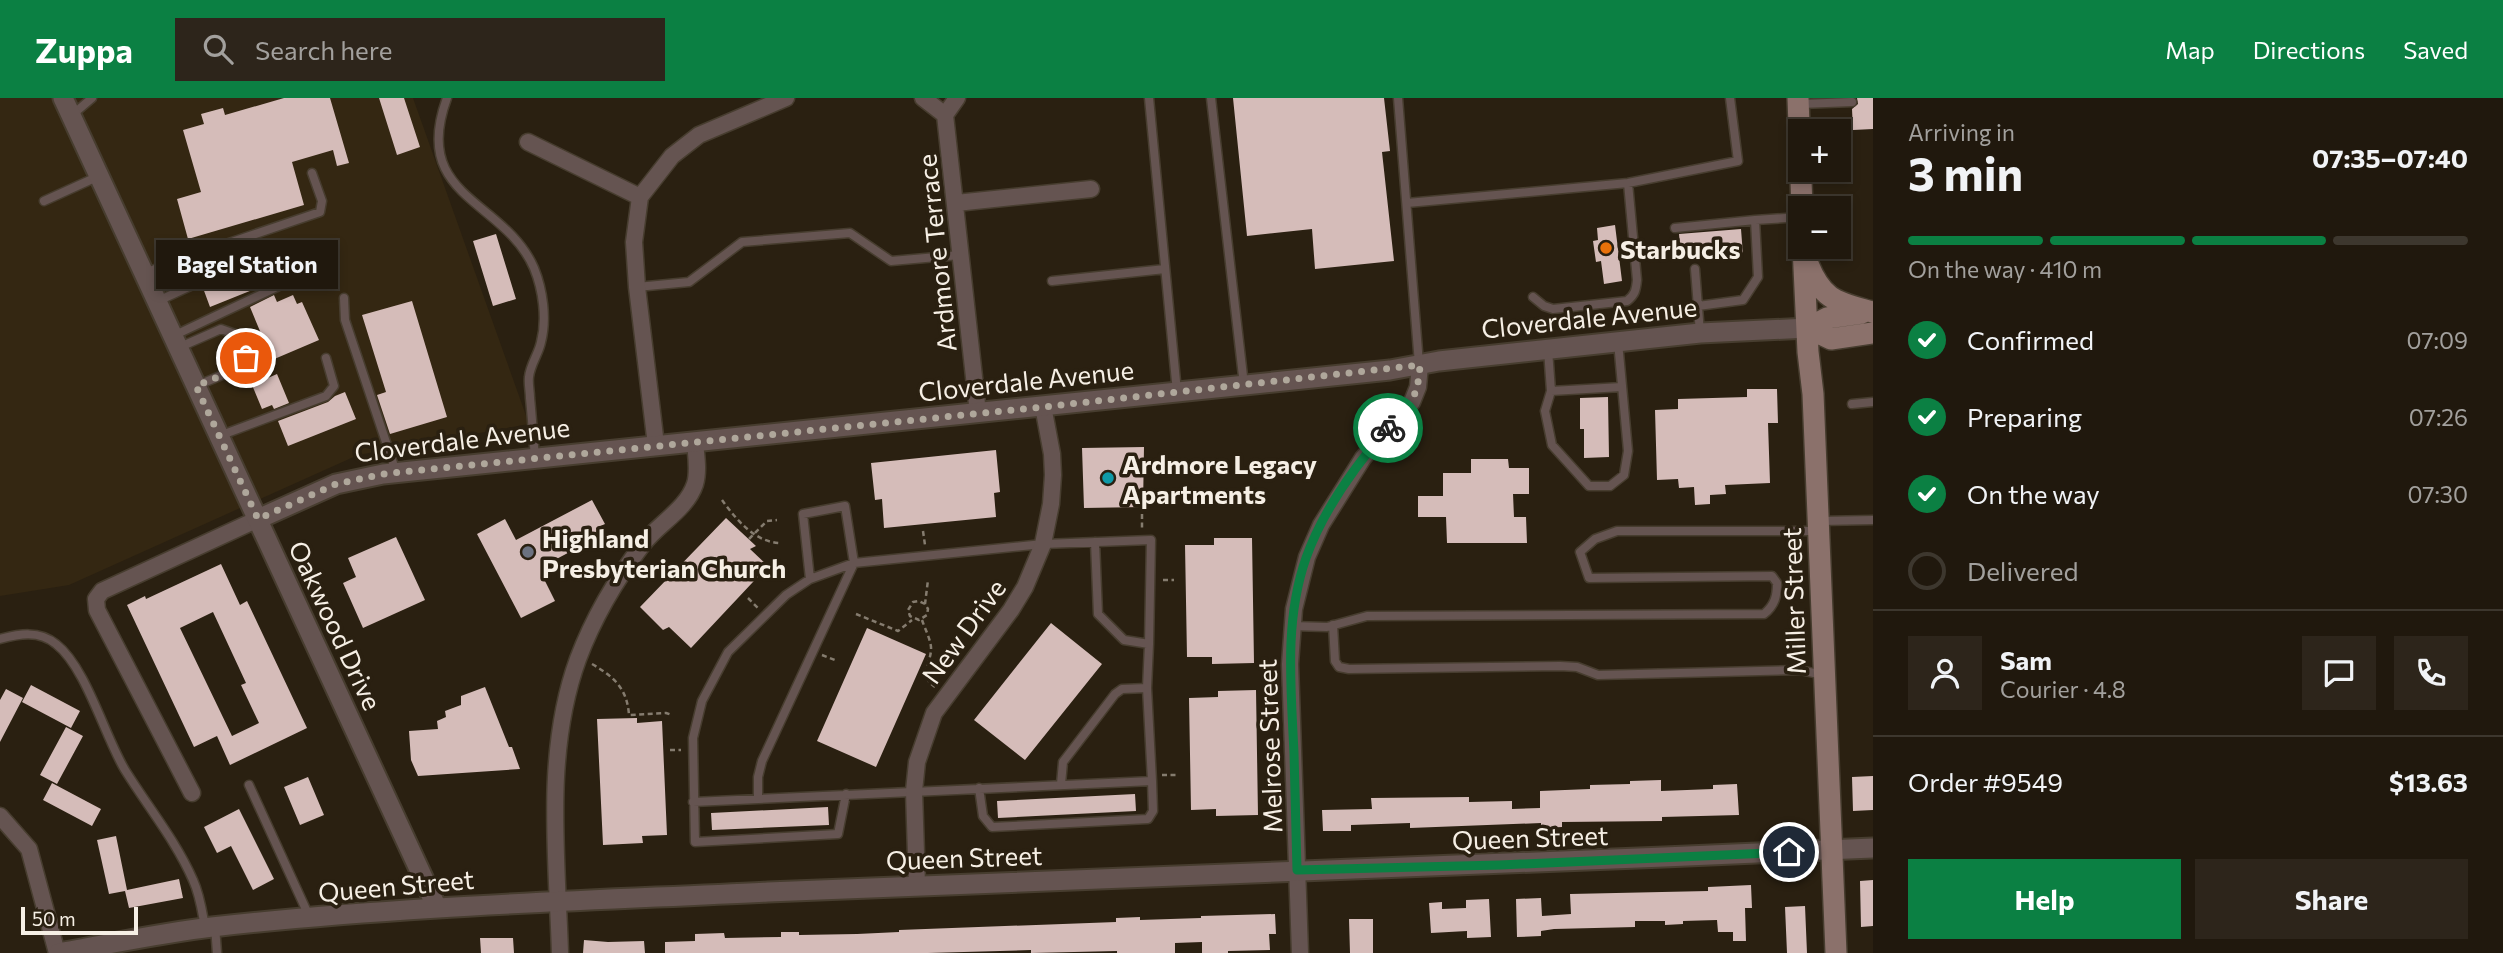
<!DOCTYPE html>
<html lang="en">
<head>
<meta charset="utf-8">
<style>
	:root { --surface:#20180d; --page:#2d251b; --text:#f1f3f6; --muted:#a2a09d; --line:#3d372e; --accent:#0b8043 }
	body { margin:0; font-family:Commissioner,sans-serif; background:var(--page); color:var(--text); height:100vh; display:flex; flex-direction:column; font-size:26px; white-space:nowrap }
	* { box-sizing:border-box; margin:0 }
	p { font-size:23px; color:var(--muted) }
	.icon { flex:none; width:38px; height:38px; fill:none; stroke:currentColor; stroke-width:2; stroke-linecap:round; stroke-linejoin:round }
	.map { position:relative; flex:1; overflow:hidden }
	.details { display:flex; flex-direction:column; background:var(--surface); width:630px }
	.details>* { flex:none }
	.controls { position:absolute; left:1788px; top:21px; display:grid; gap:14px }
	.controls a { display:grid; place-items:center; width:63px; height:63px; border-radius:0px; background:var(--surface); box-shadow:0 4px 10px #0003,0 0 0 2px var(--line); font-size:35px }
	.scale { position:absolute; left:21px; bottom:18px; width:117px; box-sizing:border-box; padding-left:7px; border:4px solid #f6efe5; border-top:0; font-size:19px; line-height:24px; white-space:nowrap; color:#f6efe5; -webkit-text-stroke:5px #2a2011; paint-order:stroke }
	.pin { position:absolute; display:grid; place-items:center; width:60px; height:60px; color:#fff; margin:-30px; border:4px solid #fff; border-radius:50%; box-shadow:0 2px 7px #0007 }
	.courier { position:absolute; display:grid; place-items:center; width:70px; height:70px; margin:-35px; border:5px solid #0b8043; border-radius:50%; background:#fff; color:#222; box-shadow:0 2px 9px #0007 }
	.bubble { position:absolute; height:49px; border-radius:0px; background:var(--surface); box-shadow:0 4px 10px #0003,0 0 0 2px var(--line); font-size:23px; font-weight:700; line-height:49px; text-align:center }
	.head em { font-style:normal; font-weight:700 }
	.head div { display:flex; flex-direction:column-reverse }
	.head { display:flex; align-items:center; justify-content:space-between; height:119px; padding:0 35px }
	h1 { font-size:46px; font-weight:700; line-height:52px }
	.bar { display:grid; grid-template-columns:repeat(4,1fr); gap:10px 7px; align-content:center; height:84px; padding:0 35px }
	.bar i { height:9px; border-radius:5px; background:var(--line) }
	.bar .active { background:var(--accent) }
	.bar p { grid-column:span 4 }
	.line { display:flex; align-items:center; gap:18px; padding:0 35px; border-top:2px solid var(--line) }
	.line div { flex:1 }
	.round { display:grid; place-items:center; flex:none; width:74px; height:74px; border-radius:0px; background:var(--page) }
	ol { padding:0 35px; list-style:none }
	li { display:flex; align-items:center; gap:21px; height:77px }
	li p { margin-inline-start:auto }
	li .icon { padding:7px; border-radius:50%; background:var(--accent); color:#fff; stroke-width:4 }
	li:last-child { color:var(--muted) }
	li i { width:38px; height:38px; border:4px solid var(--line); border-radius:50% }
	.primary-button { display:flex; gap:14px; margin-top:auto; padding:14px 35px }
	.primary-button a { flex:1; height:80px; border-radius:0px; background:var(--accent); color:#fff; font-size:28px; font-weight:700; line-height:80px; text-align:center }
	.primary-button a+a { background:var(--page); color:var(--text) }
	header { display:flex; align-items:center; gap:42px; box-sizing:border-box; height:98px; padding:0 35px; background:var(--accent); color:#fff }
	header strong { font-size:33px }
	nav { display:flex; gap:38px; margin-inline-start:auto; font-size:24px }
	.search { width:490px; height:63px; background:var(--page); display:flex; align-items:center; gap:18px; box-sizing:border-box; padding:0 24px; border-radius:0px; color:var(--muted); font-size:26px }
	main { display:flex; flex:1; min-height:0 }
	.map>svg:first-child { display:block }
	.built { fill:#342712 }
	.building { fill:#d5bcb9; fill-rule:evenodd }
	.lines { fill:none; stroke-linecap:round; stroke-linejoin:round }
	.service-casing { stroke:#473d2f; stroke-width:11 }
	.minor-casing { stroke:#473d2f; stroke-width:19 }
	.tertiary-casing { stroke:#473d2f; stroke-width:23 }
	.secondary-casing { stroke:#473d2f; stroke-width:24 }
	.path { stroke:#857c6f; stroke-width:2.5; stroke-dasharray:5 3.5; stroke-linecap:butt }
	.service { stroke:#655451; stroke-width:8 }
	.minor { stroke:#655451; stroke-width:16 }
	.tertiary { stroke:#655451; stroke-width:19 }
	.secondary { stroke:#8b716b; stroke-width:21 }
	.done { stroke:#afa79b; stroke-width:7; stroke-dasharray:0 12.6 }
	.route { stroke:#0b8043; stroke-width:9 }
	.food-dot { fill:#e8710a; stroke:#2a2011; stroke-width:2.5 }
	.culture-dot { fill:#0f9aa8; stroke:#2a2011; stroke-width:2.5 }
	.worship-dot { fill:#6b7280; stroke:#2a2011; stroke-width:2.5 }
	.labels { text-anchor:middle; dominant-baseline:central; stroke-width:7; stroke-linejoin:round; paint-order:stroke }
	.poi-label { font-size:26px; font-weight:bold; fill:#f6efe5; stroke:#2a2011; text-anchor:start }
	.street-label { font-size:26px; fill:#f6efe5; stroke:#2a2011 }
</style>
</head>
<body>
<header>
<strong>Zuppa</strong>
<div class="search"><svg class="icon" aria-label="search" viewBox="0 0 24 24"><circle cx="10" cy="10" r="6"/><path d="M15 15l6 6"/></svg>Search here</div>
<nav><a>Map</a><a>Directions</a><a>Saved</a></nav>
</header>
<main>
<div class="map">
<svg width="1873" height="855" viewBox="0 0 1873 855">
	<rect width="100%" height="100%" fill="#2a2011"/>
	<path class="built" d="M0,0H413L529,326L358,357L69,487L0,498Z"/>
	<path class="building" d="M284,0H330L349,65L337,68L333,52L292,64L304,107L188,141L177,101L201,94L183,32L204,26L201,16L223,10L225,17Z
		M379,0H404L420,49L397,57Z
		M1233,0H1384L1390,53L1382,54L1394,163L1315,171L1312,131L1247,138Z
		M1857,0H1873V31L1853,32L1852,11L1858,6Z
		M1615,127L1622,183L1604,186L1601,163L1596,164L1593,143L1598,142L1597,130Z
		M1741,131L1743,157L1681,161L1679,136Z
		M496,136L516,201L493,208L473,143Z
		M262,164L270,185L210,209L203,190Z
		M274,197L277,204L293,197L297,206L302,204L319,242L272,262L250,209Z
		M412,203L447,319L390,336L377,297L386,294L362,217Z
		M277,276L289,305L274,311L272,307L262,311L252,287Z
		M1747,291H1777L1778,325H1768L1770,385L1725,387L1726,396L1710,397V406L1695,407L1694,389L1679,390L1678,381L1657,382L1655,312L1678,311V301L1747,299Z
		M345,294L356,321L288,348L278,323L328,304L335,298Z
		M1608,299L1609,359L1584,360V331H1580V300Z
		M1144,349L1143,409L1084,410L1082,350Z
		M996,352L1000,394L994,395L996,419L884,430L882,401L875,402L871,365Z
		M1471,361H1508L1509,370H1529V396H1513L1514,419H1526L1527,445H1447L1446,419H1418V398H1443V375H1471Z
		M592,402L605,426L596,430L600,438L547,466L552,475L543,479L555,503L521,520L477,436L505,421L516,442Z
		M726,420L756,448L750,451L768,468L691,550L669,529L663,532L640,509Z
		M396,439L425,502L363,530L343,485L356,479L348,460Z
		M1214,440H1252L1254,565L1212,566V559H1187L1185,447H1214Z
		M221,466L240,507L247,503L307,630L230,667L217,638L194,649L127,507L145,498L146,501ZM213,514L246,585L241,587L259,625L232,638L180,530Z
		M1051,525L1102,566L1025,662L974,622Z
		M867,530L926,556L876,669L817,643Z
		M31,587L80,613L71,630L22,604Z
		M485,589L509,649H512L520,671L418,678L411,662L409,633L438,631L437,623L446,619L445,613L461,607V598Z
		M6,591L23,600L0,644V602Z
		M1256,592L1258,717L1216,718V711L1191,712L1189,600L1218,599V593Z
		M637,620V625L662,623L667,737L642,738L643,745L603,747L597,621Z
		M66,629L83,638L57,686L40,677Z
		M1873,678V712L1853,713L1852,679Z
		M308,679L324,717L300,727L284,689Z
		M1661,682V693L1713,691V687L1737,686L1739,717L1662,719V723L1562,724V729L1541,730V725L1410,730V725L1351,727V733H1323L1322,712L1372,711L1371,700L1469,699V704L1512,703V711L1540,710V693L1590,691V687L1630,686V683Z
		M52,685L101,711L92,728L43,702Z
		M1135,696L1136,713L998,720L997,703Z
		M828,709L829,727L712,732L711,715Z
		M239,711L274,781L253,792L231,748L217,755L204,729Z
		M116,738L127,792L179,781L183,800L129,810L125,793L109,796L97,742Z
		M1873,782V828L1861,829L1860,783Z
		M1751,787L1752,810H1745L1746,843H1733V834H1718L1717,822L1683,823V826L1665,827V823H1635V829L1554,831L1541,833V838L1517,839L1516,801L1541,800L1542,818L1571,816L1570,796L1708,793V789Z
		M1489,801L1491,839L1467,840V833L1431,835L1429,805L1442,804V811L1466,810V802Z
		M1805,808L1807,855H1787L1785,809Z
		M1275,816L1276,836H1269L1270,852L1228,853V855H1202V844L1175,845V855H1117V853L1031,855V852L928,855H665V844L695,843V836L724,835L725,840L781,839V834H799V837L857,836L899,834V832L1116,824V820L1140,819V822L1201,820V818Z
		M1349,821H1373V855H1350Z
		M480,840H513L514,855H481Z
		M584,842L608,844L644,843L645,855H583Z"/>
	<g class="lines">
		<g class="service-casing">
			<path id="service" d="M447,0C410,100 504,101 534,170C543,192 547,221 541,244C539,255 530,267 529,279C528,285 530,293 530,300C532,319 533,339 535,358
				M1149,0L1177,294
				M1211,0L1244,287
				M1398,0L1419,266
				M1801,6L1852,4
				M71,18L92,0
				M44,103L99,78
				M1407,105L1628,85L1738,63L1730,0
				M1755,122L1801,119
				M1675,130L1755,122L1758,179L1743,202L1698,208
				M1695,171L1700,235
				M144,176L164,167L320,114L322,103L312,75
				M1052,183L1165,171
				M637,189L689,184L742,144L850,135L891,163L960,157
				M1533,199L1544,208L1553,211L1627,203C1635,197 1636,192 1637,182L1628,85
				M344,200L345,222L393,365L394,374
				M158,203L258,157L269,158L279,180L277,189L173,238
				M180,249L221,231L235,236L246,260L239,270L196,288
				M1548,252L1551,293L1545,313L1552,347L1589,388H1610L1624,377L1628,353L1618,244
				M1551,293L1622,289
				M1852,306L1873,304
				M219,338L326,298L334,288L326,260
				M1820,423L1873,422
				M1333,527L1335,563L1339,569L1349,571L1560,568L1577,569L1598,577L1800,572L1823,577
				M1291,528L1327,529L1367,518L1764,516C1775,507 1777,498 1777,485L1772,478L1589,480L1580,454L1595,441L1617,433H1816
				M0,541C19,536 39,532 56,546C86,569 105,639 125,672C148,709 176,743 193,782C200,797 202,813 205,829
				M1061,686L1063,664L1115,596L1122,591L1147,590
				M249,687L309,818
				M979,690L983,718L992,729L1148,721L1153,713L1152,683
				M846,696L838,736L695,744L693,640L702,603L728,554L786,497L810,481L854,465L1043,446L1151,442L1149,546L1124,542L1098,516L1095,444
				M758,701V679L762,663L854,465L845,408L803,416L810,481
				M693,704L1152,683L1147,590L1149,546
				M215,828L217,855"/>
		</g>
		<g class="minor-casing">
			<path id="minor" d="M923,0L945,17L978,315
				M945,17L957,0
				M528,44L640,99
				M956,105L1091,91
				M656,347L637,189L634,144L640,99L672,58L699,37L786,0
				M192,695L97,512L96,501L102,493L258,421
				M0,718L29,751L57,855
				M917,787L914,693L917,664L934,615L1011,512L1025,489L1043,446L1051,406L1053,377L1052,356L1043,308
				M560,855C557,758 544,654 578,561C593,521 617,480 643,446C658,426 687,411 695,386C699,373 696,357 695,344
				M1300,855L1290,566L1294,511L1307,459L1321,427L1363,360L1412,304L1418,289L1420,267"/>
		</g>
		<g class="tertiary-casing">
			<path id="tertiary" d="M63,0L437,810
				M258,421L336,386L383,376L1390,272L1439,263L1700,235L1808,230
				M59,855C110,846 161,835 212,829C397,808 583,803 768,794C1137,776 1505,767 1873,750"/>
		</g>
		<g class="secondary-casing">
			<path id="secondary" d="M1798,0L1802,110
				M1803,149L1808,254L1813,296L1836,855
				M1808,166C1823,203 1837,204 1872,214
				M1808,230L1827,220L1862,215
				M1808,230L1831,241L1873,235"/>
		</g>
		<path class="path" d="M722,402C736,421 754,444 780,445
			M1142,416V431
			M923,433L925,447
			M749,441L767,423L777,422
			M1163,482H1174
			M748,500L758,510
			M925,506L919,503L913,504L908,512L910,518L919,522L927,517L928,511L925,506L928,482
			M856,516L898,533L912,522
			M922,522C925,531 930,540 931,549C932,565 917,577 935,589
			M1788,535L1793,552
			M822,557L835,562
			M592,566C614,579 627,590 629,617L666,615L672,617
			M670,652H681
			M1162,677H1176"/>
		<use href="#service" class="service"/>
		<use href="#minor" class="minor"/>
		<use href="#tertiary" class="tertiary"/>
		<use href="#secondary" class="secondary"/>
	</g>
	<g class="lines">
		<path class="done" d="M246,260L239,270L196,288L258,421L336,386L383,376L1043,309L1420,267C1418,301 1410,306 1388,330"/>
		<path class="route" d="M1388,330C1355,368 1323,412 1306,460C1284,523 1291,589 1294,655C1295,694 1296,733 1297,772L1500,767L1789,754"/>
	</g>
	<circle class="food-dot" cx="1606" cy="150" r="7"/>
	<circle class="culture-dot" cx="1108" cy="380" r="7"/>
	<circle class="worship-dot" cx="528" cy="454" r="7"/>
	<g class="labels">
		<g class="poi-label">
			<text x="1620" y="150">Starbucks</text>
			<text x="1122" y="365">Ardmore Legacy<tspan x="1122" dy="30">Apartments</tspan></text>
			<text x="542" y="439">Highland<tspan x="542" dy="30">Presbyterian Church</tspan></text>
		</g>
		<g class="street-label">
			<text transform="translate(936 155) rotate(-96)">Ardmore Terrace</text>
			<text transform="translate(1589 219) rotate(-6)">Cloverdale Avenue</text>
			<text transform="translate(1026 282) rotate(-6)">Cloverdale Avenue</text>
			<text transform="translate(462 341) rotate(-7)">Cloverdale Avenue</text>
			<text transform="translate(1793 503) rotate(-92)">Miller Street</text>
			<text transform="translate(336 527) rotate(65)">Oakwood Drive</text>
			<text transform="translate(963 533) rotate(-54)">New Drive</text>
			<text transform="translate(1269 648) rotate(-92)">Melrose Street</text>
			<text transform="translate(1530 739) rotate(-2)">Queen Street</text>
			<text transform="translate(964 759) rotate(-2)">Queen Street</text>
			<text transform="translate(396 787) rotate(-5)">Queen Street</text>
		</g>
	</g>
</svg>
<div class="controls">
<a>+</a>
<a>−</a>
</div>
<div class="scale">50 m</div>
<div class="pin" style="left:246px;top:260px;background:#ea580c"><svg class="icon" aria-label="bag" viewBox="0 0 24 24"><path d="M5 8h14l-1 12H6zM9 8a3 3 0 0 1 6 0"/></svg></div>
<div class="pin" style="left:1789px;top:754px;background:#1f2937"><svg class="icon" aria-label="home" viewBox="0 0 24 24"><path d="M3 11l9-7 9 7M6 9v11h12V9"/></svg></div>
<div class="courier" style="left:1388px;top:330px"><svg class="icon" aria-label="bike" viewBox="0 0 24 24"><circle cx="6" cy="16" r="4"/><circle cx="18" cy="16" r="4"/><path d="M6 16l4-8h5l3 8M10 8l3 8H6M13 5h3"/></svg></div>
<div class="bubble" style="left:156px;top:142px;width:182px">Bagel Station</div>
</div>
<section class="details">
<div class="head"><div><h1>3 min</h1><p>Arriving in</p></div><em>07:35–07:40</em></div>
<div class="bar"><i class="active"></i><i class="active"></i><i class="active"></i><i></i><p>On the way · 410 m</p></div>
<ol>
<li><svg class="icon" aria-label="check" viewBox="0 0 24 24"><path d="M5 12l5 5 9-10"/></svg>Confirmed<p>07:09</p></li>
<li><svg class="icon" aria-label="check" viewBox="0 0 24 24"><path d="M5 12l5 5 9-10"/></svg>Preparing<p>07:26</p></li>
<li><svg class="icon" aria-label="check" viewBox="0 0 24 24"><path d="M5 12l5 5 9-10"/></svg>On the way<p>07:30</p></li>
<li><i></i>Delivered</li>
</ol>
<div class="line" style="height:126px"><a class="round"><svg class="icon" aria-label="person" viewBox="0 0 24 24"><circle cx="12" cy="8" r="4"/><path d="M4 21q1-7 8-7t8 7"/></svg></a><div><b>Sam</b><p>Courier · 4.8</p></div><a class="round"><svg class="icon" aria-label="chat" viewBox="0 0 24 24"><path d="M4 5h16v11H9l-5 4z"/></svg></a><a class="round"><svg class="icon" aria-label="phone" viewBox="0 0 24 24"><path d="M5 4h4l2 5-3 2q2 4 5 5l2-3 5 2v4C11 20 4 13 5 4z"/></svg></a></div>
<div class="line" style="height:91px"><div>Order #9549</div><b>$13.63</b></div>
<div class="primary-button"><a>Help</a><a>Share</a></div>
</section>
</main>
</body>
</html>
